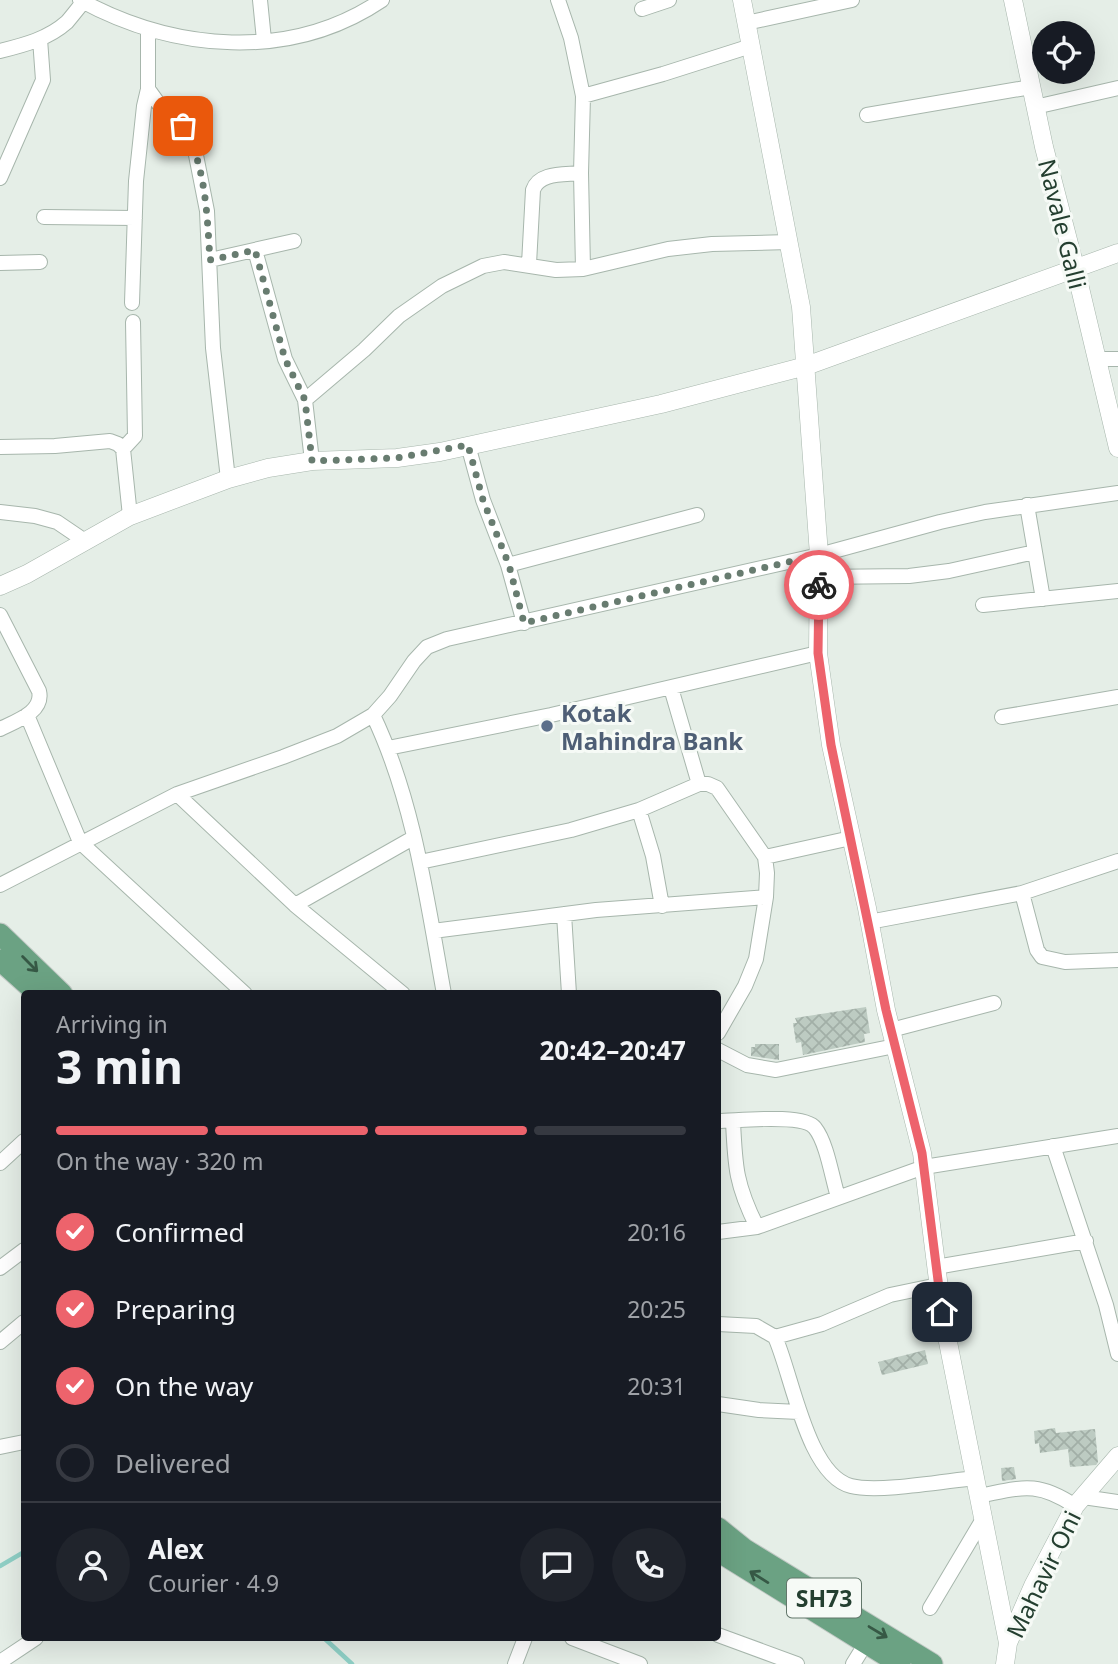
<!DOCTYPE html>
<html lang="en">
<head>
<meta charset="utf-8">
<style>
	:root { --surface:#171b24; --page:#20242c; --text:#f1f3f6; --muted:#9ea1a6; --line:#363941; --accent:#ed636c }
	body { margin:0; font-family:"Noto Sans",sans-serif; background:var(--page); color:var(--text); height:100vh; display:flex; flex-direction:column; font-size:26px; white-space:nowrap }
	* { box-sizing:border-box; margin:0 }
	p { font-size:23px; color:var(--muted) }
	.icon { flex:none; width:38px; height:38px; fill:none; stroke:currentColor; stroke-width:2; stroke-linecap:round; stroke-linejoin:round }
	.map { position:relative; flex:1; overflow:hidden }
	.details { position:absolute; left:21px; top:990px; width:700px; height:651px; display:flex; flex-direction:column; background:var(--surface); border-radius:7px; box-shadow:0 7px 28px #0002 }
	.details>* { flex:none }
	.buttons { position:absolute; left:1032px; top:21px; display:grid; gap:14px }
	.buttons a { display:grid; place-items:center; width:63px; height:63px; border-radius:50%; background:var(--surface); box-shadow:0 7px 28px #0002; font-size:35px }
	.pin { position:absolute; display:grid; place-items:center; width:60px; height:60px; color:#fff; margin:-30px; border-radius:14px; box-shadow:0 4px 10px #0006 }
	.courier { position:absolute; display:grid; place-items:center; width:70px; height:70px; margin:-35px; border:5px solid #ed636c; border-radius:50%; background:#fff; color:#222; box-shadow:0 2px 9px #0007 }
	.overview em { font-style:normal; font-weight:700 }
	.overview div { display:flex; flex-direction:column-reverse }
	.overview { display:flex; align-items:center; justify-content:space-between; height:119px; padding:0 35px }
	h1 { font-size:46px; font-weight:700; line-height:52px }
	.bar { display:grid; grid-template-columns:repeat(4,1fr); gap:10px 7px; align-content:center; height:84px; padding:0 35px }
	.bar i { height:9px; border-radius:5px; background:var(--line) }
	.bar .current { background:var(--accent) }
	.bar p { grid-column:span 4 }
	.line { display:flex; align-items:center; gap:18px; padding:0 35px; border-top:2px solid var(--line) }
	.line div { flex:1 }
	.round { display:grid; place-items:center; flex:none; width:74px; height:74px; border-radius:37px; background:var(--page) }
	ol { padding:0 35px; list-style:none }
	li { display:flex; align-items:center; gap:21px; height:77px }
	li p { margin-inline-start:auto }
	li .icon { padding:7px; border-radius:50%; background:var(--accent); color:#fff; stroke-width:4 }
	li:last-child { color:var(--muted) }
	li i { width:38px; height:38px; border:4px solid var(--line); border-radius:50% }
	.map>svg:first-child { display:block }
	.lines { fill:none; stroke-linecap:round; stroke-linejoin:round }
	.stream { stroke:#8fd0c6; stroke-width:4.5 }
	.building { fill:url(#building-cross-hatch) }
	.minor-casing { stroke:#a7b6ac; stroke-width:16 }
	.tertiary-casing { stroke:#a7b6ac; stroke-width:19 }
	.primary-casing { stroke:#c2c9c5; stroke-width:23 }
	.minor { stroke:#fff; stroke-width:14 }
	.tertiary { stroke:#fff; stroke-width:18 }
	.primary { stroke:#6ba283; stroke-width:21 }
	.oneway { stroke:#365845 }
	.done { stroke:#687c70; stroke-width:7; stroke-dasharray:0 12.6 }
	.route { stroke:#ed636c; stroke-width:9 }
	.service-dot { fill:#5c6f8a; stroke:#f6faf6; stroke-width:2.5 }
	.labels { text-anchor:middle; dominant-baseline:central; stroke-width:6; stroke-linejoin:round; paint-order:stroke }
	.shield { fill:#f6faf6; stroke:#63776b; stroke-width:2 }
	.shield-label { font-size:23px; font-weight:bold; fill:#243f30 }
	.street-label { font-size:24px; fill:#243f30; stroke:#f6faf6 }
	.service-label { font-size:24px; font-weight:bold; fill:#4e5e75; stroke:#f6faf6; text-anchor:start }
</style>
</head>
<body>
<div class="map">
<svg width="1118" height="1664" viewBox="0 0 1118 1664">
	<defs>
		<pattern id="building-cross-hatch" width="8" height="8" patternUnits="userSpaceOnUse" patternTransform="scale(1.75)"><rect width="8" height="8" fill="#bdcbc2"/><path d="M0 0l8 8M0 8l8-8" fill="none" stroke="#a2afa7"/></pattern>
	</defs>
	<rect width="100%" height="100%" fill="#e5eee7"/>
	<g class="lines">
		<path class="stream" d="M0,1566L24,1552
			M324,1638L352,1664"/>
	</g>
	<path class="building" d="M866,1007L870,1033L864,1034L865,1042L803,1055L801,1042L796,1043L793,1023H797L795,1018Z
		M755,1044H779V1060L751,1056V1047H755Z
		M925,1350L928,1364L882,1375L878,1362Z
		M1055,1428L1056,1433L1095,1429L1098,1462L1096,1465L1070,1467L1068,1449L1040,1453L1039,1443L1035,1444L1034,1431Z
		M1014,1467L1016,1479L1002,1481L1001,1468Z"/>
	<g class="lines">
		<g class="minor-casing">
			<path id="minor" d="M80,0C174,51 290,62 382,0
				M260,0L264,40
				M558,0L571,38L583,96L581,173L583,269
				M642,9L669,0
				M746,23L852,0
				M148,30V89L158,103L183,126L194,145L207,211L213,348L228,479
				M0,51C24,45 48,39 67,22C73,15 79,7 85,0
				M583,96L663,74L751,46
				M1035,107L1118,88
				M867,115L1031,87
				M0,178L43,80L40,39
				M44,217L135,218
				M255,250L285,359L305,400L312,461
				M210,260L294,241
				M0,263L40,262
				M529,264L533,190C539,172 564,175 581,173
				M132,303L136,181L144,106L148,89
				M1096,359H1118
				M305,400L364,350L399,316L442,286L483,266L504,262L556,270L583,269L668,249L712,244L789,242
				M468,445L483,500L508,565L524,623
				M0,447L55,446L110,441L118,444L123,449L130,516
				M123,449L135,436L133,322
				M1027,505L1043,599
				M0,512L35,516L57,522L85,541
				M508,565L697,515
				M819,577L909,576L949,571L1035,552
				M983,605L1118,591
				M0,615L39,691C44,712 16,721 0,729
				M671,688L699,784
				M27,715L80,842L245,994
				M373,715C414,801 427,900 444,994
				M1002,717L1118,697
				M388,748L551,715L818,653
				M177,794L295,905L403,994
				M639,810L653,856L662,906
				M765,857L851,838
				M420,862L571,830L639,810L699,784H708L717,788L765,857L767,873L766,897L596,910L433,931
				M0,885L177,794L283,757L337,736L373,715L390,696L414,661L427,647L447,639L819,555L940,522L985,512L1118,493
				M1022,893L1037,950L1042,957L1065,962L1118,960
				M295,905L413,838
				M564,914L569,994
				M869,922L1022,893L1118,861
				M891,1030L994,1003
				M718,1033L745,986L756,959L766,897
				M718,1050L747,1065L776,1070L895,1046
				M718,1121C737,1121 804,1113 815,1128C827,1143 832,1178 838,1197
				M733,1121C735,1167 736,1185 757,1227
				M1053,1146L1106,1305L1118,1354
				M0,1163L24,1141
				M718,1232L757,1227L924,1167L1118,1136
				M936,1267L1086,1241
				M0,1268L24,1250
				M718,1324L756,1326L775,1337C792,1374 807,1475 851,1486C878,1493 945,1481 975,1478
				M775,1337L822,1324L890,1295L938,1285
				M0,1342L24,1322
				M718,1404L759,1410L799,1412
				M0,1447L24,1442
				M978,1496C1021,1488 1036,1480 1075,1506
				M1083,1497L1118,1502
				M930,1608L983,1519
				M718,1635L797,1664
				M572,1638L640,1664
				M0,1662L36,1638
				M515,1664L525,1638
				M853,1664L866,1643"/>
		</g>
		<g class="tertiary-casing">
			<path id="tertiary" d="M742,0L801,307L819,555L818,653L831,745L867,908L886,1010L922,1153L942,1312L1008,1643
				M1013,0L1044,147L1075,267L1118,448
				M0,586L27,574L130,516L228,479L268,468L312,461L397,458L440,452L661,404L806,366L1118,253
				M1005,1664L1008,1643L1033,1586L1075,1506L1118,1456"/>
		</g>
		<g class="primary-casing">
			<path id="primary" d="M0,934L62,994
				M0,960L38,994
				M718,1528L744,1549L932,1664
				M718,1551L900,1664"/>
		</g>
		<use href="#minor" class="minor"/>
		<use href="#tertiary" class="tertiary"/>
		<use href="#primary" class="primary"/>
	</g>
	<defs><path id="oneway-shaft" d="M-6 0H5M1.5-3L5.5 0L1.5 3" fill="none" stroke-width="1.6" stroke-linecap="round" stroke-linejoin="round" transform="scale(1.75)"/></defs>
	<g class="oneway">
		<use href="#oneway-shaft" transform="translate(30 964) rotate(45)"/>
		<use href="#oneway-shaft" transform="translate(759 1577) rotate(-148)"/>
		<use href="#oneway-shaft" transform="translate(878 1632) rotate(31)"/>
	</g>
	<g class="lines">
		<path class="done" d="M183,126C206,165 207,215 210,260L255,250L285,359L305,400L312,461L397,458L468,445L483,500L509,565L524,623L819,555V585"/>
		<path class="route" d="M819,585L818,653L831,745L886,1010L922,1153L942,1312"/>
	</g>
	<circle class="service-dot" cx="547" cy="726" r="7"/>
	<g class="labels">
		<rect class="shield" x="787" y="1578.5" width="74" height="39" rx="5"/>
		<g class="shield-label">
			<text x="824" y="1598">SH73</text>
		</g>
		<g class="street-label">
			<text transform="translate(1063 224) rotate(76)">Navale Galli</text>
			<text transform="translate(1043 1574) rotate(-64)">Mahavir Oni</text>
		</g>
		<g class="service-label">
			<text x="561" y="712">Kotak<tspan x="561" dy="28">Mahindra Bank</tspan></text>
		</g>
	</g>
</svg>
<div class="buttons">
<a><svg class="icon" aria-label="locate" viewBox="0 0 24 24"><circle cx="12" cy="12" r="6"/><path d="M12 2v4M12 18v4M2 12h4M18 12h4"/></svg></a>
</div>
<div class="pin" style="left:183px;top:126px;background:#ea580c"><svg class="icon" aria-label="bag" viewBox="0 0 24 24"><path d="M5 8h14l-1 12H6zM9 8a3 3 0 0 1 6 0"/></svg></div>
<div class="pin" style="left:942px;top:1312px;background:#1f2937"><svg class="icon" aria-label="home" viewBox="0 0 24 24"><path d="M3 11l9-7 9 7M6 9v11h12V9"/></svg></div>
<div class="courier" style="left:819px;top:585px"><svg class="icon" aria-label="bike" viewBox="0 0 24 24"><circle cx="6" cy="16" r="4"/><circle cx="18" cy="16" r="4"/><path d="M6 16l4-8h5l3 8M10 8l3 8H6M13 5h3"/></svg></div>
<section class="details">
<div class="overview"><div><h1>3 min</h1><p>Arriving in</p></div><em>20:42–20:47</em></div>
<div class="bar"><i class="current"></i><i class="current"></i><i class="current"></i><i></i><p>On the way · 320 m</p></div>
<ol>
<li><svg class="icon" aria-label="check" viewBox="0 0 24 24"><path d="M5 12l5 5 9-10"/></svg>Confirmed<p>20:16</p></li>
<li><svg class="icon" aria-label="check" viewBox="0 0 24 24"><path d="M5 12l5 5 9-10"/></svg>Preparing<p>20:25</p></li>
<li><svg class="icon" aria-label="check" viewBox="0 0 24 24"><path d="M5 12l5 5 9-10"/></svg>On the way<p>20:31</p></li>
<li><i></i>Delivered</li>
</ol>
<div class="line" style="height:126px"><a class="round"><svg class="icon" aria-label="person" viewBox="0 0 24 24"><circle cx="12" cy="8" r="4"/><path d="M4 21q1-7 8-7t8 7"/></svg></a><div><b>Alex</b><p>Courier · 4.9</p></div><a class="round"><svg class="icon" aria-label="chat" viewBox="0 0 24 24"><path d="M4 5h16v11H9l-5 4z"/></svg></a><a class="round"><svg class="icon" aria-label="phone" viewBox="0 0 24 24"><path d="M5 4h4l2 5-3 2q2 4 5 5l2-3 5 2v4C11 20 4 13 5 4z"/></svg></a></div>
</section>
</div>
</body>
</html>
